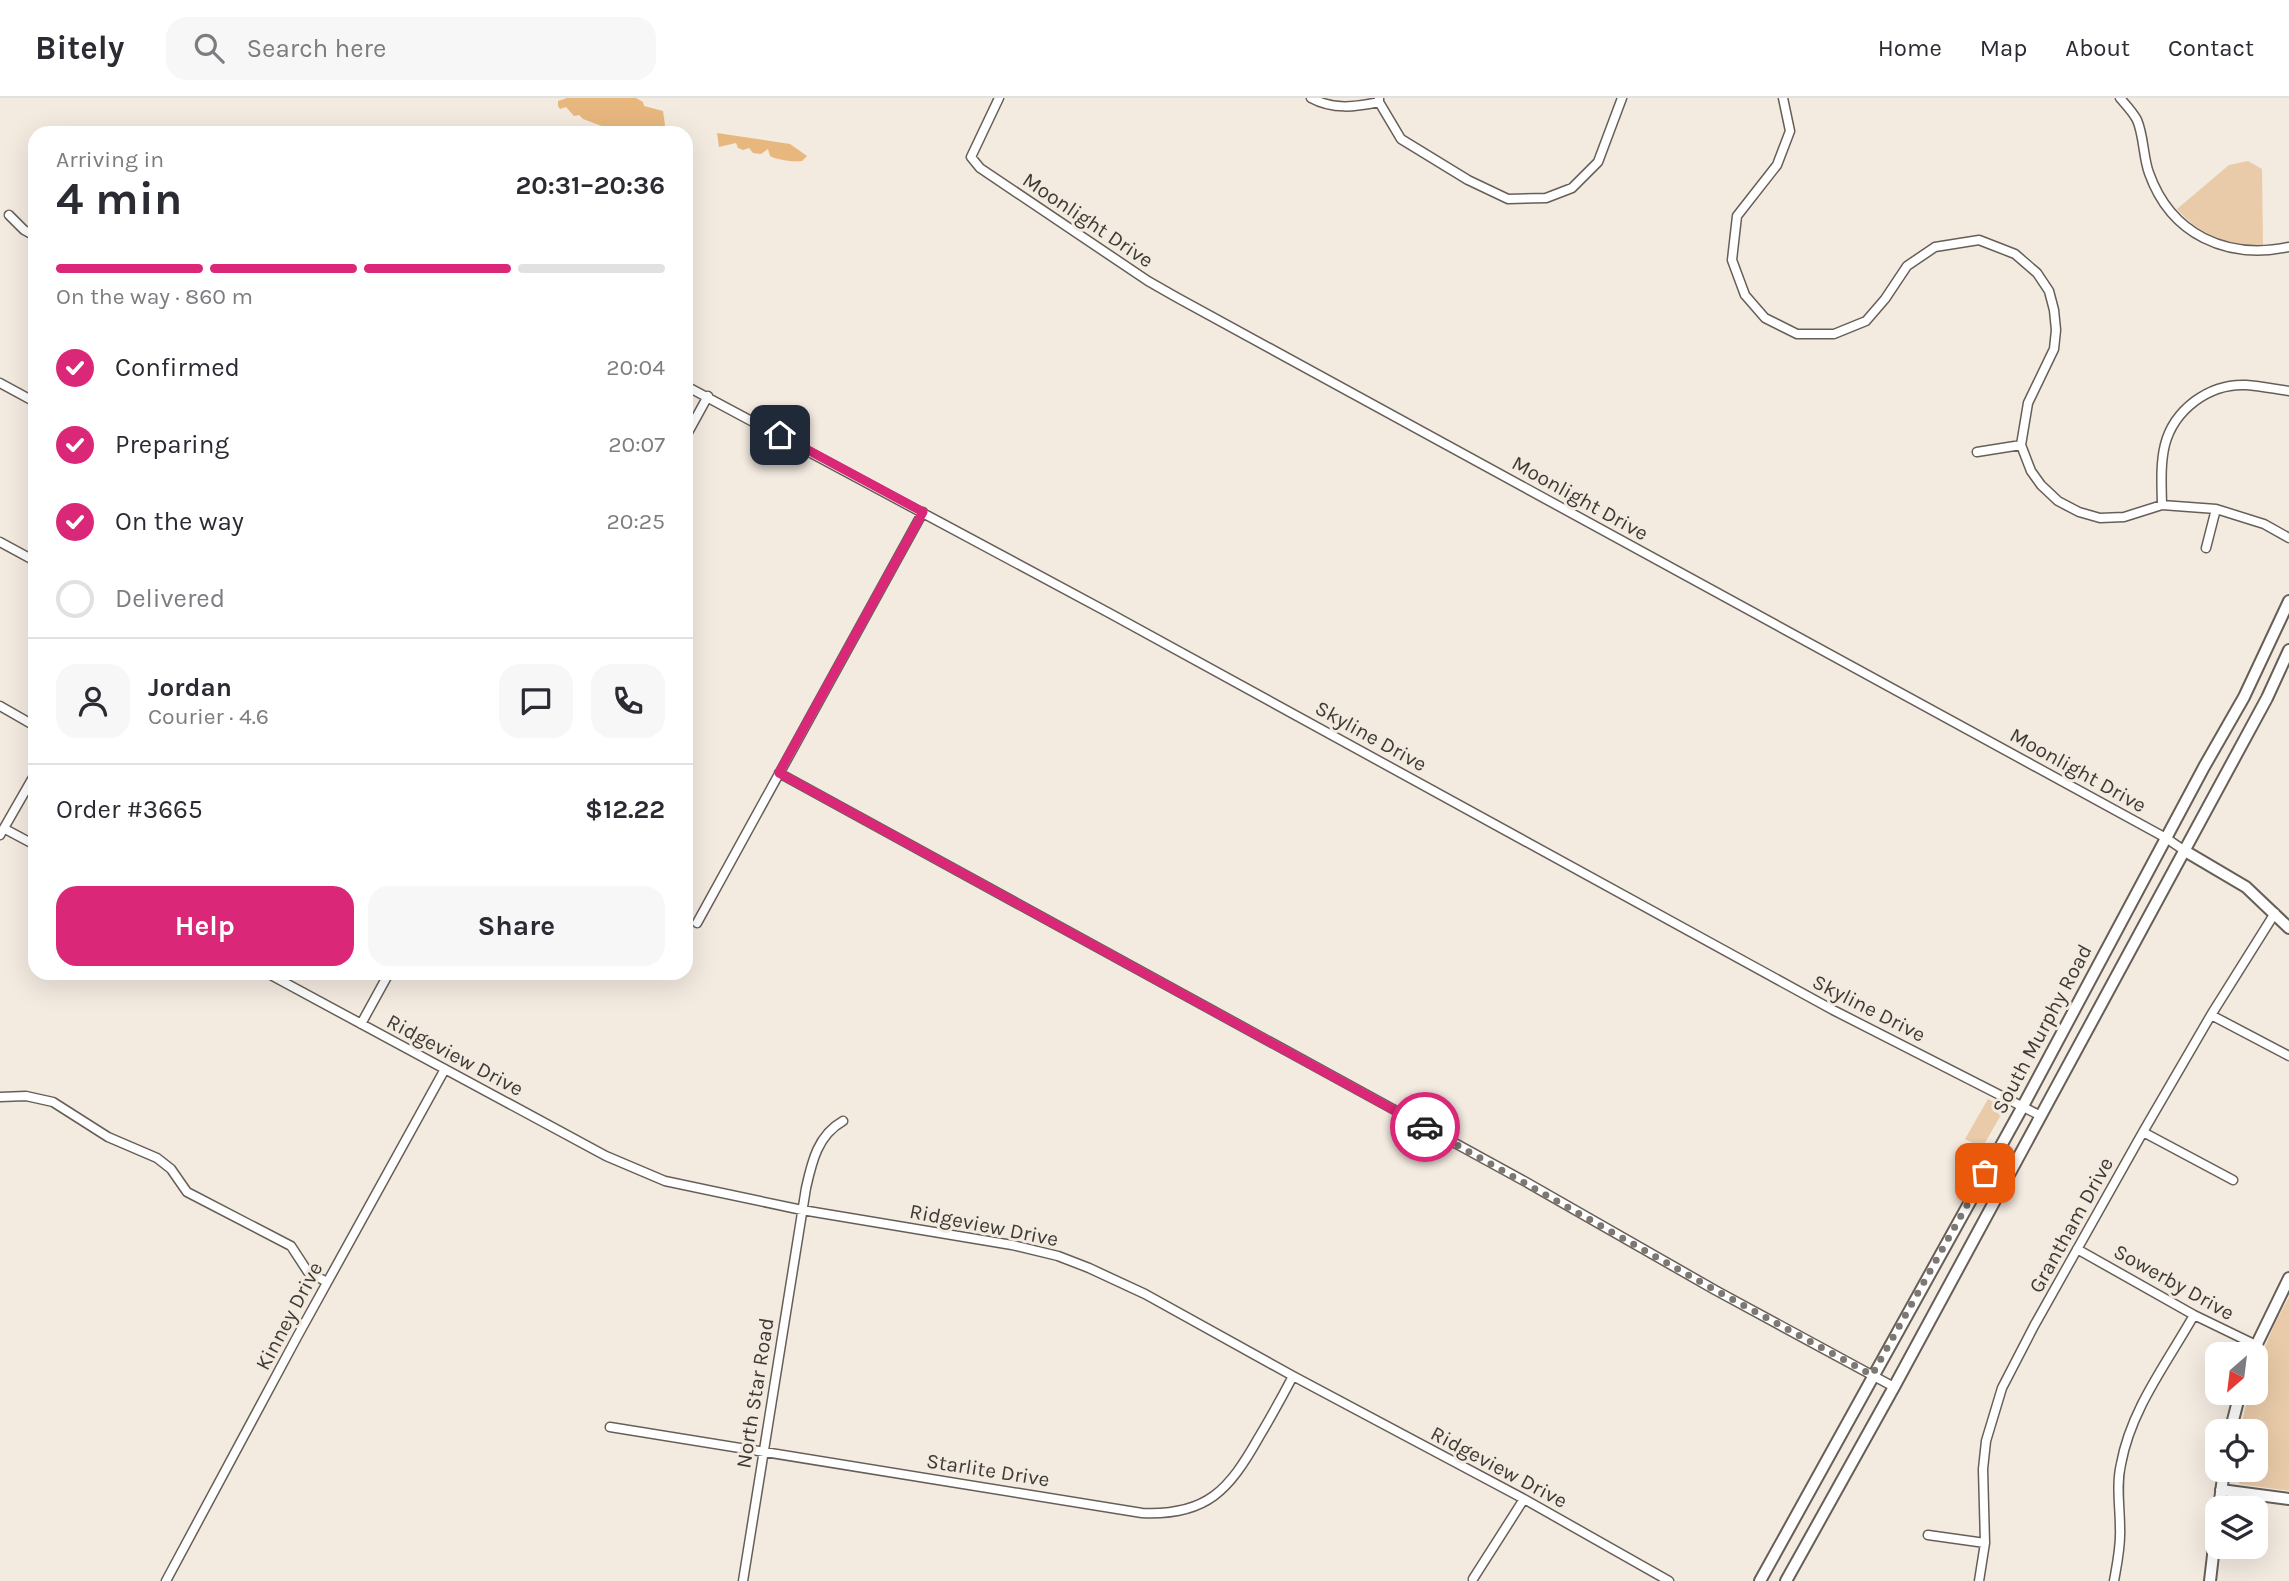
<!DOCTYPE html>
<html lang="en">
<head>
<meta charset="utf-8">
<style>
	:root { --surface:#fff; --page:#f7f7f7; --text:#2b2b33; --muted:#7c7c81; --line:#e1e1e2; --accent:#db2777 }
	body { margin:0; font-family:Karla,sans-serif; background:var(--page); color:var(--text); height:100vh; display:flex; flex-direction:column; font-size:26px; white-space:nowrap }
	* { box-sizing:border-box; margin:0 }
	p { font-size:23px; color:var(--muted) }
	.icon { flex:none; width:38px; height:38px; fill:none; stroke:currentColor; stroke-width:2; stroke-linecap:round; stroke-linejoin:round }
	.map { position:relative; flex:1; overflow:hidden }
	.drawer { position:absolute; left:28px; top:28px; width:665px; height:854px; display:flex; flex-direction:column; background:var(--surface); border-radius:21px; box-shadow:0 7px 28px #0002 }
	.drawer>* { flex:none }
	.needle { width:46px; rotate:208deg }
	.controls { position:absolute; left:2205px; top:1244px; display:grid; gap:14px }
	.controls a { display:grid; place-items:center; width:63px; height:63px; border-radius:14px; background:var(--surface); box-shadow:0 7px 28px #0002; font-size:35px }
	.pin { position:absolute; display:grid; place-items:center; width:60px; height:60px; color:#fff; margin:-30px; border-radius:14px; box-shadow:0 4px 10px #0006 }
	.courier { position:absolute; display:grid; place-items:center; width:70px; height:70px; margin:-35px; border:5px solid #db2777; border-radius:50%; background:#fff; color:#222; box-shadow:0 2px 9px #0007 }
	.summary em { font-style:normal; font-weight:700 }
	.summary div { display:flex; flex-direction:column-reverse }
	.summary { display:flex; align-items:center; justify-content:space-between; height:119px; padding:0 28px }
	h1 { font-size:46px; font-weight:700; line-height:52px }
	.bar { display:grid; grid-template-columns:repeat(4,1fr); gap:10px 7px; align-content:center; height:84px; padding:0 28px }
	.bar i { height:9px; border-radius:5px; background:var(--line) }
	.bar .active { background:var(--accent) }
	.bar p { grid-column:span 4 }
	.line { display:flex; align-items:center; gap:18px; padding:0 28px; border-top:2px solid var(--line) }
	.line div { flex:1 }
	.round { display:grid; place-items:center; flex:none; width:74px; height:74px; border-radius:21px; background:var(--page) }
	ol { padding:0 28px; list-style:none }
	li { display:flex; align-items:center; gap:21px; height:77px }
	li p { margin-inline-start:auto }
	li .icon { padding:7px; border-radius:50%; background:var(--accent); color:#fff; stroke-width:4 }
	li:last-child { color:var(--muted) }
	li i { width:38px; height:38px; border:4px solid var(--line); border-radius:50% }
	.action { display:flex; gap:14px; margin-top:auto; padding:14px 28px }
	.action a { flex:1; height:80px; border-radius:21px; background:var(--accent); color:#fff; font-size:28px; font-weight:700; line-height:80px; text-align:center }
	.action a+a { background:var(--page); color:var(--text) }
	header { display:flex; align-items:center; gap:42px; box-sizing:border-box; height:98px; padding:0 35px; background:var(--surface); border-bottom:2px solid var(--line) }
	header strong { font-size:33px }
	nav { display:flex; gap:38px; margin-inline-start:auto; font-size:24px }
	.search { width:490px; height:63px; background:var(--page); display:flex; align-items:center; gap:18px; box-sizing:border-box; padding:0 24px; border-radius:21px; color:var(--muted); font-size:26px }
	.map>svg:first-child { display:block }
	.green { fill:#e9cba9 }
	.water { fill:#e8b77e }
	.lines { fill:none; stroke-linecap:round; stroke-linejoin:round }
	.street-casing { stroke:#675f57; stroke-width:11 }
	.secondary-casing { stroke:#675f57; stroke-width:14 }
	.street { stroke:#fff; stroke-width:8 }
	.secondary { stroke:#fff; stroke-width:10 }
	.done { stroke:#7d7872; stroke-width:7; stroke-dasharray:0 12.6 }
	.route { stroke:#db2777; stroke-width:9 }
	.labels { text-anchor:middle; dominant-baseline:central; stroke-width:6; stroke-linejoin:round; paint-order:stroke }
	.street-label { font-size:21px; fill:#3e3b37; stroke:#f3eae0 }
</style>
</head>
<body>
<header>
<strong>Bitely</strong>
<div class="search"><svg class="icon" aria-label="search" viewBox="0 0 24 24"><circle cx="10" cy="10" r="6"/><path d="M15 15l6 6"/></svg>Search here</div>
<nav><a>Home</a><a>Map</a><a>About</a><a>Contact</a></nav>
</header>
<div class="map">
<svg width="2289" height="1483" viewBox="0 0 2289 1483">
	<rect width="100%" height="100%" fill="#f3eae0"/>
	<path class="green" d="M2248,63L2262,71L2263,147C2228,148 2200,137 2177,111L2229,67Z
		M1988,1001L2005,1010L1982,1050L1965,1041Z
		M2289,1199V1393L2240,1386L2232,1376L2233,1372H2256V1334L2240,1333L2249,1295H2256L2257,1268L2275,1225Z"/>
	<path class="water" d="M567,0H636L643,4L644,8L663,13L665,27L661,35H647L640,31L632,34L618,29L615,33L583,21L579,17L574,18L566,9L560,11L558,8V3Z
		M717,35L790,46L807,58L802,63C793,64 777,62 770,58L768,51L761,56L753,55L749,50L743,52L738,50L736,45L719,49Z"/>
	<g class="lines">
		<g class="street-casing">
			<path id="street" d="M999,0L971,59L980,70L1148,183L1176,199L2166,740L2185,753
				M1311,0C1333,12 1355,9 1379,4
				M1379,0V4L1401,41L1468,82L1508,101L1546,100L1572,90L1598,64L1622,0
				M1783,0L1790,33L1777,67L1737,118L1732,162L1745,197L1765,220L1797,236H1834L1866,223L1885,201L1907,168L1935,149L1979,142L2015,156L2037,175L2049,193L2054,212L2056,232L2054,251L2028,305L2021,347L2031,373L2041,387L2058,403L2079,414L2100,420L2124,419L2162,407L2216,411L2264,426L2289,440
				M2120,0C2126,7 2133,14 2137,22C2144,38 2143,59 2149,75C2171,137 2227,162 2289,149
				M222,35H225
				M9,117L24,132L35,138
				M0,285L35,304
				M686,288L1111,516L1833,912L2041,1018
				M686,338L708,298
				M1977,354L2021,347
				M2162,407C2161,365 2158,331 2195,303C2210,292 2226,286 2246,287C2260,288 2275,291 2289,293
				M0,444L35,463
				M2206,450L2216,411
				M0,608L35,628
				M779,675L1526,1084L1715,1192L1894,1289
				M5,731L35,747
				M0,737L35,676
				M697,825L923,414
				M267,875L606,1058L665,1083L802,1112L1012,1147L1058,1158L1089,1170L1145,1196L1293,1278L1524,1401L1669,1483
				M2211,917L2289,958
				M361,926L389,875
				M0,999L26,998L53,1004L108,1039L157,1060L171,1071L187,1094L291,1148L308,1174L327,1184
				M2143,1034L2233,1082
				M2077,1151L2194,1217L2256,1247
				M610,1329L1142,1415C1207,1418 1229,1392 1259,1339C1271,1319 1282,1299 1293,1278
				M1928,1437L1985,1445
				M1473,1481L1524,1401
				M166,1483L297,1239L445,971
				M743,1483L806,1090C812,1063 818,1037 843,1023
				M1979,1483L1985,1445L1983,1371L1986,1343L2002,1290L2034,1228L2143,1034L2211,917L2275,815
				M2114,1483C2117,1466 2121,1448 2120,1430C2120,1409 2116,1387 2121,1366C2131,1311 2167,1265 2194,1217"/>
		</g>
		<g class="secondary-casing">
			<path id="secondary" d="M2185,753L2246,789L2289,830
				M2252,1256L2289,1180
				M2230,1334L2240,1295
				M2221,1392L2289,1401
				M2219,1410L2224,1372
				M1760,1483L2023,1008L2204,669L2244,599L2289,503
				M1786,1483L1894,1289L2267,600L2289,552
				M2210,1483L2217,1423"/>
		</g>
		<use href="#street" class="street"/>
		<use href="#secondary" class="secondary"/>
	</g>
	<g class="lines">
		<path class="done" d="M1425,1029L1715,1192L1872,1277L1985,1075"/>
		<path class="route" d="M780,337L923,414L779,675L1425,1029"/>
	</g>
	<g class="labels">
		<g class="street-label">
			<text transform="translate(1088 122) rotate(34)">Moonlight Drive</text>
			<text transform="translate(1580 400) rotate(29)">Moonlight Drive</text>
			<text transform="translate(1371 638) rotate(29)">Skyline Drive</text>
			<text transform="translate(2078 672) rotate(29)">Moonlight Drive</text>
			<text transform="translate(1869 910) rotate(27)">Skyline Drive</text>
			<text transform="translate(2042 931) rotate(-62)">South Murphy Road</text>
			<text transform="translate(455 957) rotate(28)">Ridgeview Drive</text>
			<text transform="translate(984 1127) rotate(11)">Ridgeview Drive</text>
			<text transform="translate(2071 1127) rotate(-61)">Grantham Drive</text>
			<text transform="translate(2174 1184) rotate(29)">Sowerby Drive</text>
			<text transform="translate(289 1218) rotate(-62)">Kinney Drive</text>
			<text transform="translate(755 1295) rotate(-81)">North Star Road</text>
			<text transform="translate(1499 1369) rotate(28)">Ridgeview Drive</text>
			<text transform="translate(988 1372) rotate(9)">Starlite Drive</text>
		</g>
	</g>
</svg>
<div class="controls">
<a><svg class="needle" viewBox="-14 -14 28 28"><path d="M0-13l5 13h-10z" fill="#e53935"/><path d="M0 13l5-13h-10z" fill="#7c7c81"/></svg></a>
<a><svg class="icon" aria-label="locate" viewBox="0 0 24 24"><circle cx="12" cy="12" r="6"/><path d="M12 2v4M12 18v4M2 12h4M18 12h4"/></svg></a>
<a><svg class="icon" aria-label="layers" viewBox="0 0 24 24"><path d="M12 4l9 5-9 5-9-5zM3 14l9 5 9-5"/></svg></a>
</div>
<div class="pin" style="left:1985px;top:1075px;background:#ea580c"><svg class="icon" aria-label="bag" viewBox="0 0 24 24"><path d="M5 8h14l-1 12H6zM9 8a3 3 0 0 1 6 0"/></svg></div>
<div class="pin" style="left:780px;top:337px;background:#1f2937"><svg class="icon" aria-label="home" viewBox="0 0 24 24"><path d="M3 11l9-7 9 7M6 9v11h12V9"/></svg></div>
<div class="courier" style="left:1425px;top:1029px"><svg class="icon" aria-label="car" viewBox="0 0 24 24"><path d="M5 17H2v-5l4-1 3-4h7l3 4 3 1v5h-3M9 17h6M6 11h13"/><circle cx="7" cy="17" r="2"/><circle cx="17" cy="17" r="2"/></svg></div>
<section class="drawer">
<div class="summary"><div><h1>4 min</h1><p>Arriving in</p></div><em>20:31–20:36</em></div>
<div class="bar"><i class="active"></i><i class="active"></i><i class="active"></i><i></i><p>On the way · 860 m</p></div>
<ol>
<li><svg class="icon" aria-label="check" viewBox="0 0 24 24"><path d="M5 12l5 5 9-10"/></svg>Confirmed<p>20:04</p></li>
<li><svg class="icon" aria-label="check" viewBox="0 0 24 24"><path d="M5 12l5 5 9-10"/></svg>Preparing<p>20:07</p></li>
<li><svg class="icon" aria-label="check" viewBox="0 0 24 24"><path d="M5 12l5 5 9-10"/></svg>On the way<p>20:25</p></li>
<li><i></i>Delivered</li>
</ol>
<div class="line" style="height:126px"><a class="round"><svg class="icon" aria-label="person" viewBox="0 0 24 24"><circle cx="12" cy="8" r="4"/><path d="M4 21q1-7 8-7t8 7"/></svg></a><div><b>Jordan</b><p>Courier · 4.6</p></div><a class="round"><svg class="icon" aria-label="chat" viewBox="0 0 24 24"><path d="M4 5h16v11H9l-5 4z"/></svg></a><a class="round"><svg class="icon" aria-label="phone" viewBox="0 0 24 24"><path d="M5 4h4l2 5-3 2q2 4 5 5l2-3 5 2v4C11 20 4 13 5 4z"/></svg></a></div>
<div class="line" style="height:91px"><div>Order #3665</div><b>$12.22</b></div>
<div class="action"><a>Help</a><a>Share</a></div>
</section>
</div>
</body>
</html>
